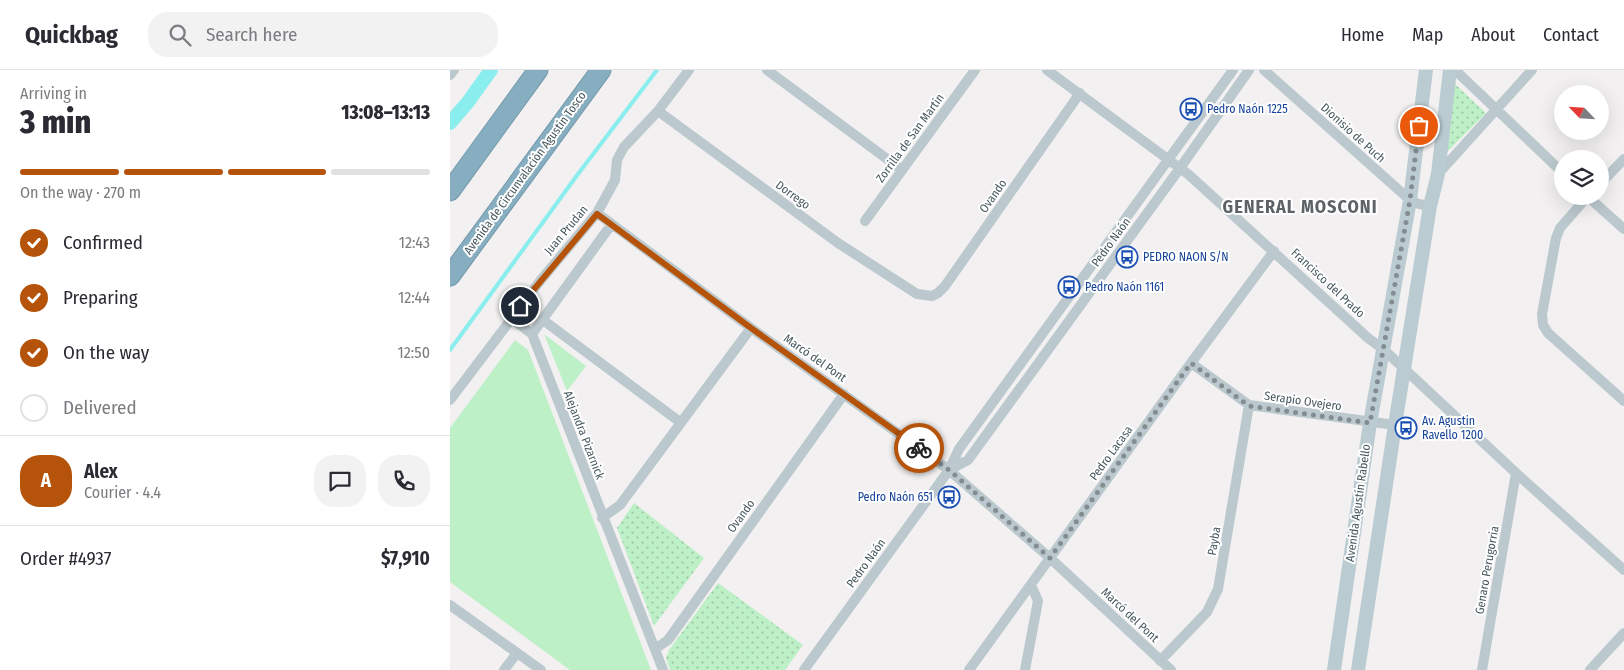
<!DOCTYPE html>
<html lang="en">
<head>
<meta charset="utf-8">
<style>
	:root { --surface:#fff; --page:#f2f2f3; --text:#2b2b33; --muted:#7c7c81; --line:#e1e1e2; --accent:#b45309 }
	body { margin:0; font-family:"Fira Sans Condensed",sans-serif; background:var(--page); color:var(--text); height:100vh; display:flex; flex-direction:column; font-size:19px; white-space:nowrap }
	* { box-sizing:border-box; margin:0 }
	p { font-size:16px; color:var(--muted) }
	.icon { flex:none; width:28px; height:28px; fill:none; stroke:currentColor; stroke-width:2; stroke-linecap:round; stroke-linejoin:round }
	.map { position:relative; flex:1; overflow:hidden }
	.sheet { display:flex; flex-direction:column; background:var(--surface); width:450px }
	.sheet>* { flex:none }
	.needle { width:32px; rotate:295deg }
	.controls { position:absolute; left:1104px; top:15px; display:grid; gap:10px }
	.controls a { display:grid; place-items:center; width:55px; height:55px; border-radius:50%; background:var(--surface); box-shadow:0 5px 20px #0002; font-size:25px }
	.pin { position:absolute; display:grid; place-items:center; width:42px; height:42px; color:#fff; margin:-21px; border:2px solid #fff; border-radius:50%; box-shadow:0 1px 5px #0007 }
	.courier { position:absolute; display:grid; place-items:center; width:50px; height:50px; margin:-25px; border:4px solid #b45309; border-radius:50%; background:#fff; color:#222; box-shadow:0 1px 6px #0007 }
	.head em { font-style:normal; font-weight:800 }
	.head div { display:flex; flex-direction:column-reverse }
	.head { display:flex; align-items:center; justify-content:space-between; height:85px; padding:0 20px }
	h1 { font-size:32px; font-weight:800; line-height:38px }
	.bar { display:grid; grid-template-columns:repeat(4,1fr); gap:8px 5px; align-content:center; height:60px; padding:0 20px }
	.bar i { height:6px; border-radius:4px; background:var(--line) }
	.bar .current { background:var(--accent) }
	.bar p { grid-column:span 4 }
	.line { display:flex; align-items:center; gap:12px; padding:0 20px; border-top:1px solid var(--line) }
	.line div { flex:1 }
	.round { display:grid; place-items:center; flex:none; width:52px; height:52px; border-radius:20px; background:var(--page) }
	ol { padding:0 20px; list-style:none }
	li { display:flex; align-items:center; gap:15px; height:55px }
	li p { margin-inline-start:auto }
	li .icon { padding:5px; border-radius:50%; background:var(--accent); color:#fff; stroke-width:4 }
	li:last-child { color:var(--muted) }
	li i { width:28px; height:28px; border:2px solid var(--line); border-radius:50% }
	header { display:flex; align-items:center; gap:30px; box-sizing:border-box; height:70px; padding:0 25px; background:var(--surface); border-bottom:1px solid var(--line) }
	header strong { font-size:24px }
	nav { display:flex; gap:28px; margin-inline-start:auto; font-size:18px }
	.search { width:350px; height:45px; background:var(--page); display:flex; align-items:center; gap:12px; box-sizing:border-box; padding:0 18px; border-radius:20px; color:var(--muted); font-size:19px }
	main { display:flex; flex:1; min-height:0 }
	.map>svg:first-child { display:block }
	.green { fill:#bef0c7 }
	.park { fill:url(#park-dots) }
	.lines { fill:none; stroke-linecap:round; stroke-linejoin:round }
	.stream { stroke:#8aedee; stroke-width:4 }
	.canal { stroke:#8aedee; stroke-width:14 }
	.motorway-casing { stroke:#7299ab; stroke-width:21 }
	.minor { stroke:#bbc8cd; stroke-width:10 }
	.secondary { stroke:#bbcbd2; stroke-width:14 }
	.motorway { stroke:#87aec0; stroke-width:19 }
	.done { stroke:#838d91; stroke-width:5; stroke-dasharray:0 9 }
	.route { stroke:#b45309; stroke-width:6 }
	.labels { text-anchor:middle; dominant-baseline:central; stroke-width:4; stroke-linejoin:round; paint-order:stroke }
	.transit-label { font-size:12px; fill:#164399; stroke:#fff; text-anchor:start }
	.street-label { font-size:12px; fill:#47585e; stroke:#fff }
	.district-label { font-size:18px; font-weight:bold; letter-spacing:1px; fill:#5c6265; stroke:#fff }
</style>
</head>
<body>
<header>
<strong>Quickbag</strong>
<div class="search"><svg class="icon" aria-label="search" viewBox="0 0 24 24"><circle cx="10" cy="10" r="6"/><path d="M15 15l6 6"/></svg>Search here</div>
<nav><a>Home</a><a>Map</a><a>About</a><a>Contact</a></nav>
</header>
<main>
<section class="sheet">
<div class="head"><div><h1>3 min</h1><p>Arriving in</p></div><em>13:08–13:13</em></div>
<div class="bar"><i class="current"></i><i class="current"></i><i class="current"></i><i></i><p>On the way · 270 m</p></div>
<ol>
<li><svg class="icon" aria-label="check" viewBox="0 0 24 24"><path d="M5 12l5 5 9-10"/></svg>Confirmed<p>12:43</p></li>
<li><svg class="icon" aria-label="check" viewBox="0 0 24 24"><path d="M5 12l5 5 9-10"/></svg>Preparing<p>12:44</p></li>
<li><svg class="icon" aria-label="check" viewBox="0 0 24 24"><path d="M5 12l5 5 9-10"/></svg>On the way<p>12:50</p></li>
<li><i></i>Delivered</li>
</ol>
<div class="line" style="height:90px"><b class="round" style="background:var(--accent);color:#fff">A</b><div><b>Alex</b><p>Courier · 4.4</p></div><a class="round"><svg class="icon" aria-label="chat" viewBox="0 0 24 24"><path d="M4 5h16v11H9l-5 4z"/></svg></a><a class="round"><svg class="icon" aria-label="phone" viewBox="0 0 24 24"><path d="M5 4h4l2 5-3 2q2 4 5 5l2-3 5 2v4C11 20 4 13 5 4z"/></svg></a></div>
<div class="line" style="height:65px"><div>Order #4937</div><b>$7,910</b></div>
</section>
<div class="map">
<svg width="1174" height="600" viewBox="0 0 1174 600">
	<defs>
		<pattern id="park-dots" width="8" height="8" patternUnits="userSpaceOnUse" patternTransform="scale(1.25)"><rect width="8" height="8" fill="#bef0c7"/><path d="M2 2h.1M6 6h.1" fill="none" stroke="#9cc5a5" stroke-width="1.8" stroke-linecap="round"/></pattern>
	</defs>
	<rect width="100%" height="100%" fill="#f2f0f0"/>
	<path class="green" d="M94,264L136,296L117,321Z
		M65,270L78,280L201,600H120L0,512V358Z"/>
	<path class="park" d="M1005,14L1036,43L994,85Z
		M184,433L254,488L204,556L167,458Z
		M268,513L353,575L335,600H220L216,588L219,580Z"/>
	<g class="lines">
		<path class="stream" d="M0,280L128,104L207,0"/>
		<path class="canal" d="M0,53L18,32L41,0"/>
		<g class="motorway-casing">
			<path id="motorway" d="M0,121L88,0
				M0,206L151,0"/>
		</g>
		<path class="minor" d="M317,0L452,100
			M597,0L738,104L918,268L933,279L1066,403L1174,500
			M814,0L960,130L969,134L980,136
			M1005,0L1112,102
			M0,5L4,0
			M208,41L388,173L467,224L482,226L488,223L495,216L630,23
			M988,104L1082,0
			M1150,114L1174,89
			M1137,126L1174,159
			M1138,126L1110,158L1106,168L1092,244L1093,255L1098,263L1174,331
			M147,143L301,258L499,400L600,488L721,600
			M415,151L525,0
			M61,248L82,264
			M93,250L230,352
			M82,264L213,600
			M82,264L161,155
			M741,293L799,335L945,355
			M0,330L90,211L147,143L165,110L167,90L174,77L208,41L239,0
			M499,400L518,390L730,98L799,0
			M152,448L170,435L301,258
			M0,535L91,600
			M205,579L218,570L394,324
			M710,591L757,542L768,519L799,335
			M54,600L67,583
			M354,600L499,400L509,379L783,0
			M519,600L741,293L824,181
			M575,600L588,531L581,515
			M1032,600L1066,403
			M1140,600L1174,563"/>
		<path class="secondary" d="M884,600L920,353L960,130L976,0
			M908,600L945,355L980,136L988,104L1000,0"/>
		<use href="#motorway" class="motorway"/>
	</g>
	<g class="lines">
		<path class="done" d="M469,378L499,400L600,488L741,293L799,336L920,353L960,130L969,56"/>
		<path class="route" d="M70,236L147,144L301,258L469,378"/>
	</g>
	<defs>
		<g id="bus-ring" transform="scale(1.125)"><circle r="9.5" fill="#fff" stroke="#1a4fb4" stroke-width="1.5"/><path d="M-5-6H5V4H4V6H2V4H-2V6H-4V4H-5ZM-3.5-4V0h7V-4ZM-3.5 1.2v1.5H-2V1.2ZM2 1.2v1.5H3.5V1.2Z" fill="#1a4fb4"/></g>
	</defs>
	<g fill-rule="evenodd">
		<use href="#bus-ring" x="741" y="39"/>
		<use href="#bus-ring" x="677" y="187"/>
		<use href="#bus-ring" x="619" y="217"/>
		<use href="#bus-ring" x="956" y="358"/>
		<use href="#bus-ring" x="499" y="427"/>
	</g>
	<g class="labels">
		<g class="transit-label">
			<text x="757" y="39">Pedro Naón 1225</text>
			<text x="693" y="187">PEDRO NAON S/N</text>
			<text x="635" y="217">Pedro Naón 1161</text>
			<text x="972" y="351">Av. Agustin<tspan x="972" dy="14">Ravello 1200</tspan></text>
			<text x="483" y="427" text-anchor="end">Pedro Naón 651</text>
		</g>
		<g class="street-label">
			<text transform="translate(903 63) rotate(42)">Dionisio de Puch</text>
			<text transform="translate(460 68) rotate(-54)">Zorrilla de San Martín</text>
			<text transform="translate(75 103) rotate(-54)">Avenida de Circunvalación Agustín Tosco</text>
			<text transform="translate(343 125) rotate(36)">Dorrego</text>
			<text transform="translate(543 126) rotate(-55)">Ovando</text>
			<text transform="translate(116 160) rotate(-50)">Juan Prudan</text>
			<text transform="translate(661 172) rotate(-54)">Pedro Naón</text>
			<text transform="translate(878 213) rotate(43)">Francisco del Prado</text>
			<text transform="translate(365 288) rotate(35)">Marcó del Pont</text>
			<text transform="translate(853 331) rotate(8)">Serapio Ovejero</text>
			<text transform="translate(134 365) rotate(69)">Alejandra Pizarnick</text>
			<text transform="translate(661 383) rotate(-54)">Pedro Lacasa</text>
			<text transform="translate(908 433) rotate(-82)">Avenida Agustín Rabello</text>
			<text transform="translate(291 446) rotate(-54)">Ovando</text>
			<text transform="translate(764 471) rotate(-80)">Payba</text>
			<text transform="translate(416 493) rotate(-54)">Pedro Naón</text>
			<text transform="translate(1037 500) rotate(-80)">Genaro Perugorria</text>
			<text transform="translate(680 545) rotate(43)">Marcó del Pont</text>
		</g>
		<g class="district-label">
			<text x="850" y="137">GENERAL MOSCONI</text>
		</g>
	</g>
</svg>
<div class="controls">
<a><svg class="needle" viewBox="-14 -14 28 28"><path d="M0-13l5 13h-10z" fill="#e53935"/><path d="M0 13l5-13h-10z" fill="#7c7c81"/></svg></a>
<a><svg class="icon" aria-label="layers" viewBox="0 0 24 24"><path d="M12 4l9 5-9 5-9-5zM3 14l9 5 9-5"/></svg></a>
</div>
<div class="pin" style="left:969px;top:56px;background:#ea580c"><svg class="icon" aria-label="bag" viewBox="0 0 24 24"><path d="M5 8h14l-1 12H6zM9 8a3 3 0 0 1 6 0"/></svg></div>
<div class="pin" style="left:70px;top:236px;background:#1f2937"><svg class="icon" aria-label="home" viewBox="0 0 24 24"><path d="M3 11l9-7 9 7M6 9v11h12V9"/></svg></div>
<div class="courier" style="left:469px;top:378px"><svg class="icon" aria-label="bike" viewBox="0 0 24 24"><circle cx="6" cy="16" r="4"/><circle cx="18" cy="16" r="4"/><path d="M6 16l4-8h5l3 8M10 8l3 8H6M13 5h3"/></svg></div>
</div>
</main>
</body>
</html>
